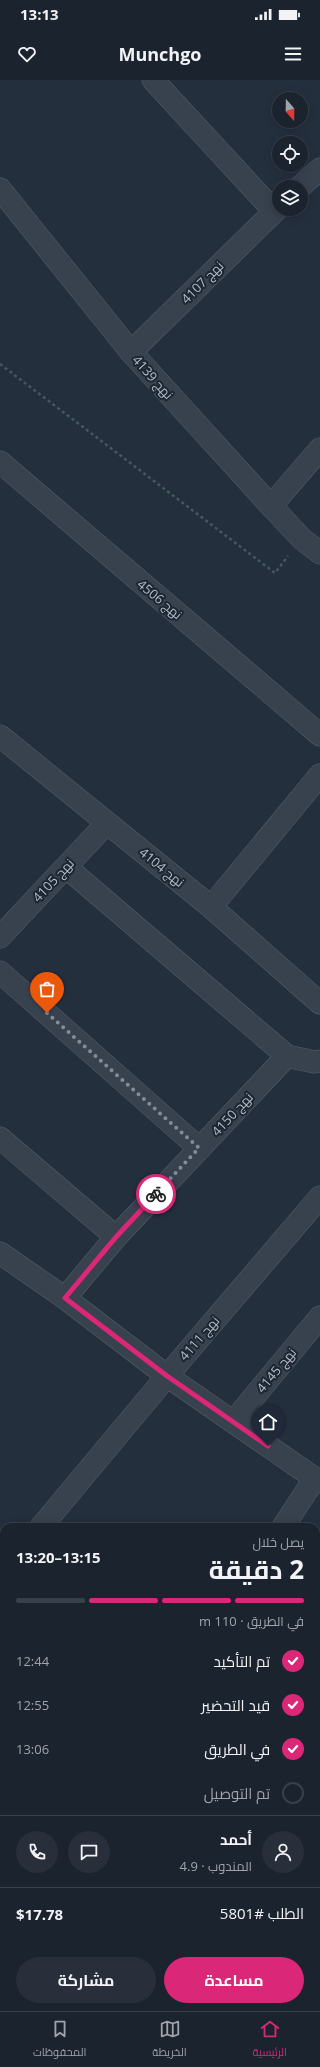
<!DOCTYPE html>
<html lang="ar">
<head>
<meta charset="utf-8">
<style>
	:root { --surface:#1b232e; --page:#282f3a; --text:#f1f3f6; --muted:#a0a4aa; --line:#39404a; --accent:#db2777 }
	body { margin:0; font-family:"Open Sans",Cairo,sans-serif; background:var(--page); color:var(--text); direction:rtl; height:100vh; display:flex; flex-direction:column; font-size:15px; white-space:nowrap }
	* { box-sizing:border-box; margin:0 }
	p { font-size:13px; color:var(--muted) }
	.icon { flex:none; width:22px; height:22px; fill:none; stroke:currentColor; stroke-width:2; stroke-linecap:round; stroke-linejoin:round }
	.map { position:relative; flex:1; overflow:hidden; direction:ltr }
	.panel { position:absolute; left:0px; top:1443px; width:320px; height:488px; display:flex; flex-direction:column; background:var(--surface); border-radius:12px 12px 0 0; box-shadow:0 2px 10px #0003,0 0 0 1px var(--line); direction:rtl }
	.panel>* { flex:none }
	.needle { width:26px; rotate:160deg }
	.buttons { position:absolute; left:272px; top:12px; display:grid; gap:8px }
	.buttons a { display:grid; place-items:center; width:36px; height:36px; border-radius:50%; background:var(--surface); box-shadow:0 2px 10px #0003,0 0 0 1px var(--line); font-size:20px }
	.pin { position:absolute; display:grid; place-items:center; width:34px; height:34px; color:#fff; margin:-41px -17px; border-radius:50% 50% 50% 0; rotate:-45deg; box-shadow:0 0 4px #0007 }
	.pin .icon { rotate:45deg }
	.courier { position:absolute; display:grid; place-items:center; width:40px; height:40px; margin:-20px; border:3px solid #db2777; border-radius:50%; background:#fff; color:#222; box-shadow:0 1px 5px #0007 }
	.headline em { font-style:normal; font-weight:700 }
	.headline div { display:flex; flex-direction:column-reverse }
	.headline { display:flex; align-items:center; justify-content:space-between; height:68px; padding:0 16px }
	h1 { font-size:26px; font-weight:700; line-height:30px }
	.bar { display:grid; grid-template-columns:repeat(4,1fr); gap:6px 4px; align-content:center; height:48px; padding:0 16px }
	.bar i { height:5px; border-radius:3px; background:var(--line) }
	.bar .on { background:var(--accent) }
	.bar p { grid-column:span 4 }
	.line { display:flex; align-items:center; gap:10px; padding:0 16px; border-top:1px solid var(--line) }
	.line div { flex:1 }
	.round { display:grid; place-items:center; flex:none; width:42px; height:42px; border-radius:21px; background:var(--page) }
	ol { padding:0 16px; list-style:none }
	li { display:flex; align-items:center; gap:12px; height:44px }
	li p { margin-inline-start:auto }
	li .icon { padding:4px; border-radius:50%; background:var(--accent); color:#fff; stroke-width:4 }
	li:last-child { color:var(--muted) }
	li i { width:22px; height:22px; border:2px solid var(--line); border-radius:50% }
	.button { display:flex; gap:8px; margin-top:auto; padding:8px 16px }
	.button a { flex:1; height:46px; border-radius:24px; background:var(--accent); color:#fff; font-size:16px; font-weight:700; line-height:46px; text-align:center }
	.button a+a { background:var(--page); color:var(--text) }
	.status { display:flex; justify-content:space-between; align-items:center; height:28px; padding:0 20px; background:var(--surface); direction:ltr }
	.status svg { height:11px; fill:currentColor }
	header { display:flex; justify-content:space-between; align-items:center; height:52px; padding:0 16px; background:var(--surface); font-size:18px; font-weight:700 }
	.menu { display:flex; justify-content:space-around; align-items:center; height:56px; border-top:1px solid var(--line); background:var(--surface); font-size:11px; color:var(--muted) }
	.menu a { display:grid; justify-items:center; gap:2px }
	.menu .on { color:var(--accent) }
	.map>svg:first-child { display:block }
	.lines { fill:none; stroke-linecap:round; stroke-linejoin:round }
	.minor-casing { stroke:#565f6c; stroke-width:23 }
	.path { stroke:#44595c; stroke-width:2.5; stroke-dasharray:3 3; stroke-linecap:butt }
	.minor { stroke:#38414e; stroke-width:22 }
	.done { stroke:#828b98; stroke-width:4; stroke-dasharray:0 7.2 }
	.route { stroke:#db2777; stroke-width:5 }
	.labels { text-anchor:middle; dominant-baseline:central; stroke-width:4; stroke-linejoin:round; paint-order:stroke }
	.street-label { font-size:13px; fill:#b4bcc9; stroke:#1d2633 }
</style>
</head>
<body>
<div class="status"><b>13:13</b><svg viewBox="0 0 49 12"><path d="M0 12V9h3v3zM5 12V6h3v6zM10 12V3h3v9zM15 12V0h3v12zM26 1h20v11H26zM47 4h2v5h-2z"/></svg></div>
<header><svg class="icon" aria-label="menu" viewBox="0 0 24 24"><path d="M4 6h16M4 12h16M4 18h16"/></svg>Munchgo<svg class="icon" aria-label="heart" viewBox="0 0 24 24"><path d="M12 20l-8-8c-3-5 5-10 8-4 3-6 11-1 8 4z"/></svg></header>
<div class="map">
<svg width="320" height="1931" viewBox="0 0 320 1931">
	<rect width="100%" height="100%" fill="#242f3e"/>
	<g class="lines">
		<g class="minor-casing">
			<path id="minor" d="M153,0L274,131
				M300,107L320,89
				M0,109L131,272L271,426L302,459L320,473
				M131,272L279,127
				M0,382L320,655
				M271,426L320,369
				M0,656L211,827L320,923
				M66,787L287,976L314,982L320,981
				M211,827L320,695
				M0,857L107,743
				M0,892L199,1068
				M0,1058L116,1157
				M0,1173L65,1218L167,1296L320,1402
				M65,1218L116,1157L287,976
				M233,1342L320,1237
				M41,1447L167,1296L320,1117
				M283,1447L315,1398
				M0,1496L4,1491
				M316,1606L320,1615
				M316,1645L320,1643
				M0,1750L4,1759
				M316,1779L320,1778
				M0,1857L4,1856
				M74,1927L75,1931
				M276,1927L277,1931"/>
		</g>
		<path class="path" d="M0,284L275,493L288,476"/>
		<use href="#minor" class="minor"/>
	</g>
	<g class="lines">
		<path class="done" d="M47,933L199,1068L156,1114"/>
		<path class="route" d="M156,1114L116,1157L65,1218L167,1296L268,1366"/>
	</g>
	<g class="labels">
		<g class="street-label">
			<text transform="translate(202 202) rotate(-45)">نهج 4107</text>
			<text transform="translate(153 297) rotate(48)">نهج 4139</text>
			<text transform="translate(160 519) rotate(40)">نهج 4506</text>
			<text transform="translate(162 787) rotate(39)">نهج 4104</text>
			<text transform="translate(53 800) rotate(-47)">نهج 4105</text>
			<text transform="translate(232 1034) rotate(-47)">نهج 4150</text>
			<text transform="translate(199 1258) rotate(-49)">نهج 4111</text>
			<text transform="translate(276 1290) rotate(-50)">نهج 4145</text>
		</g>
	</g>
</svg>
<div class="buttons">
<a><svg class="needle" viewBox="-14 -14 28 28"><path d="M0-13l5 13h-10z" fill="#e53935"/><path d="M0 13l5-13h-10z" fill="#a0a4aa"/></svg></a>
<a><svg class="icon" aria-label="locate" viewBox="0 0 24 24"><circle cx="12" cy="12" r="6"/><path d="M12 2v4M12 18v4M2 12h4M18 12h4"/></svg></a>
<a><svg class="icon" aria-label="layers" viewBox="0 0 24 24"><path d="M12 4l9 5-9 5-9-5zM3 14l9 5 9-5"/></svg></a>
</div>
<div class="pin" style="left:47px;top:933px;background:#ea580c"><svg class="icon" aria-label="bag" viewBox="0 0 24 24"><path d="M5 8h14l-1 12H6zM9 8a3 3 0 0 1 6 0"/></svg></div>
<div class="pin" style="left:268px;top:1366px;background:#1f2937"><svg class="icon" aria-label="home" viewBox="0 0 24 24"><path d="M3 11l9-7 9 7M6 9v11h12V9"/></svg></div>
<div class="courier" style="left:156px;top:1114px"><svg class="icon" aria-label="bike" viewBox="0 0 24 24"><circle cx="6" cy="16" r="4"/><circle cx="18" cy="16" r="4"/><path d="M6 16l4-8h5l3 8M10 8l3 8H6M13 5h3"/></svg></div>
<section class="panel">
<div class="headline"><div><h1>2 دقيقة</h1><p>يصل خلال</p></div><em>13:15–13:20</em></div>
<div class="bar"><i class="on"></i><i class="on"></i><i class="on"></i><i></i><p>في الطريق · 110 m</p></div>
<ol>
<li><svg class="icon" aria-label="check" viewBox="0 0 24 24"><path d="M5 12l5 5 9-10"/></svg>تم التأكيد<p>12:44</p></li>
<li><svg class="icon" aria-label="check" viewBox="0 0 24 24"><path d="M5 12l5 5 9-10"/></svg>قيد التحضير<p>12:55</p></li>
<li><svg class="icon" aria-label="check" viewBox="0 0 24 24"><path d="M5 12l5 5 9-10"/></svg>في الطريق<p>13:06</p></li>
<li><i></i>تم التوصيل</li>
</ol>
<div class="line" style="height:72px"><a class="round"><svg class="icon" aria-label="person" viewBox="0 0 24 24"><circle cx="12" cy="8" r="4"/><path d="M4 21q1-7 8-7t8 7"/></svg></a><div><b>أحمد</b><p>المندوب · 4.9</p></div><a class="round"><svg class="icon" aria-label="chat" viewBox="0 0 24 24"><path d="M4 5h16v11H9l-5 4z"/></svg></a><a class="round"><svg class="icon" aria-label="phone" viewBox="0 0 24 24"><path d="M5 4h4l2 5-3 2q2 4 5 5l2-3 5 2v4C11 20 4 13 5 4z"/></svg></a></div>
<div class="line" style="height:52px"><div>الطلب #5801</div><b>$17.78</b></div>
<div class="button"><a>مساعدة</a><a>مشاركة</a></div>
</section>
</div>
<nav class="menu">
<a class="on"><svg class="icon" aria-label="home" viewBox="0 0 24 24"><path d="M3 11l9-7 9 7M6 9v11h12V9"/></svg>الرئيسية</a>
<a><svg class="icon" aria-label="map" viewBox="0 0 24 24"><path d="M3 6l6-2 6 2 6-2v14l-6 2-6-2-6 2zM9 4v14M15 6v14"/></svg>الخريطة</a>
<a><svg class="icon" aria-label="saved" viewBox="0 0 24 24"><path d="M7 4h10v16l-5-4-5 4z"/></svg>المحفوظات</a>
</nav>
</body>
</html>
